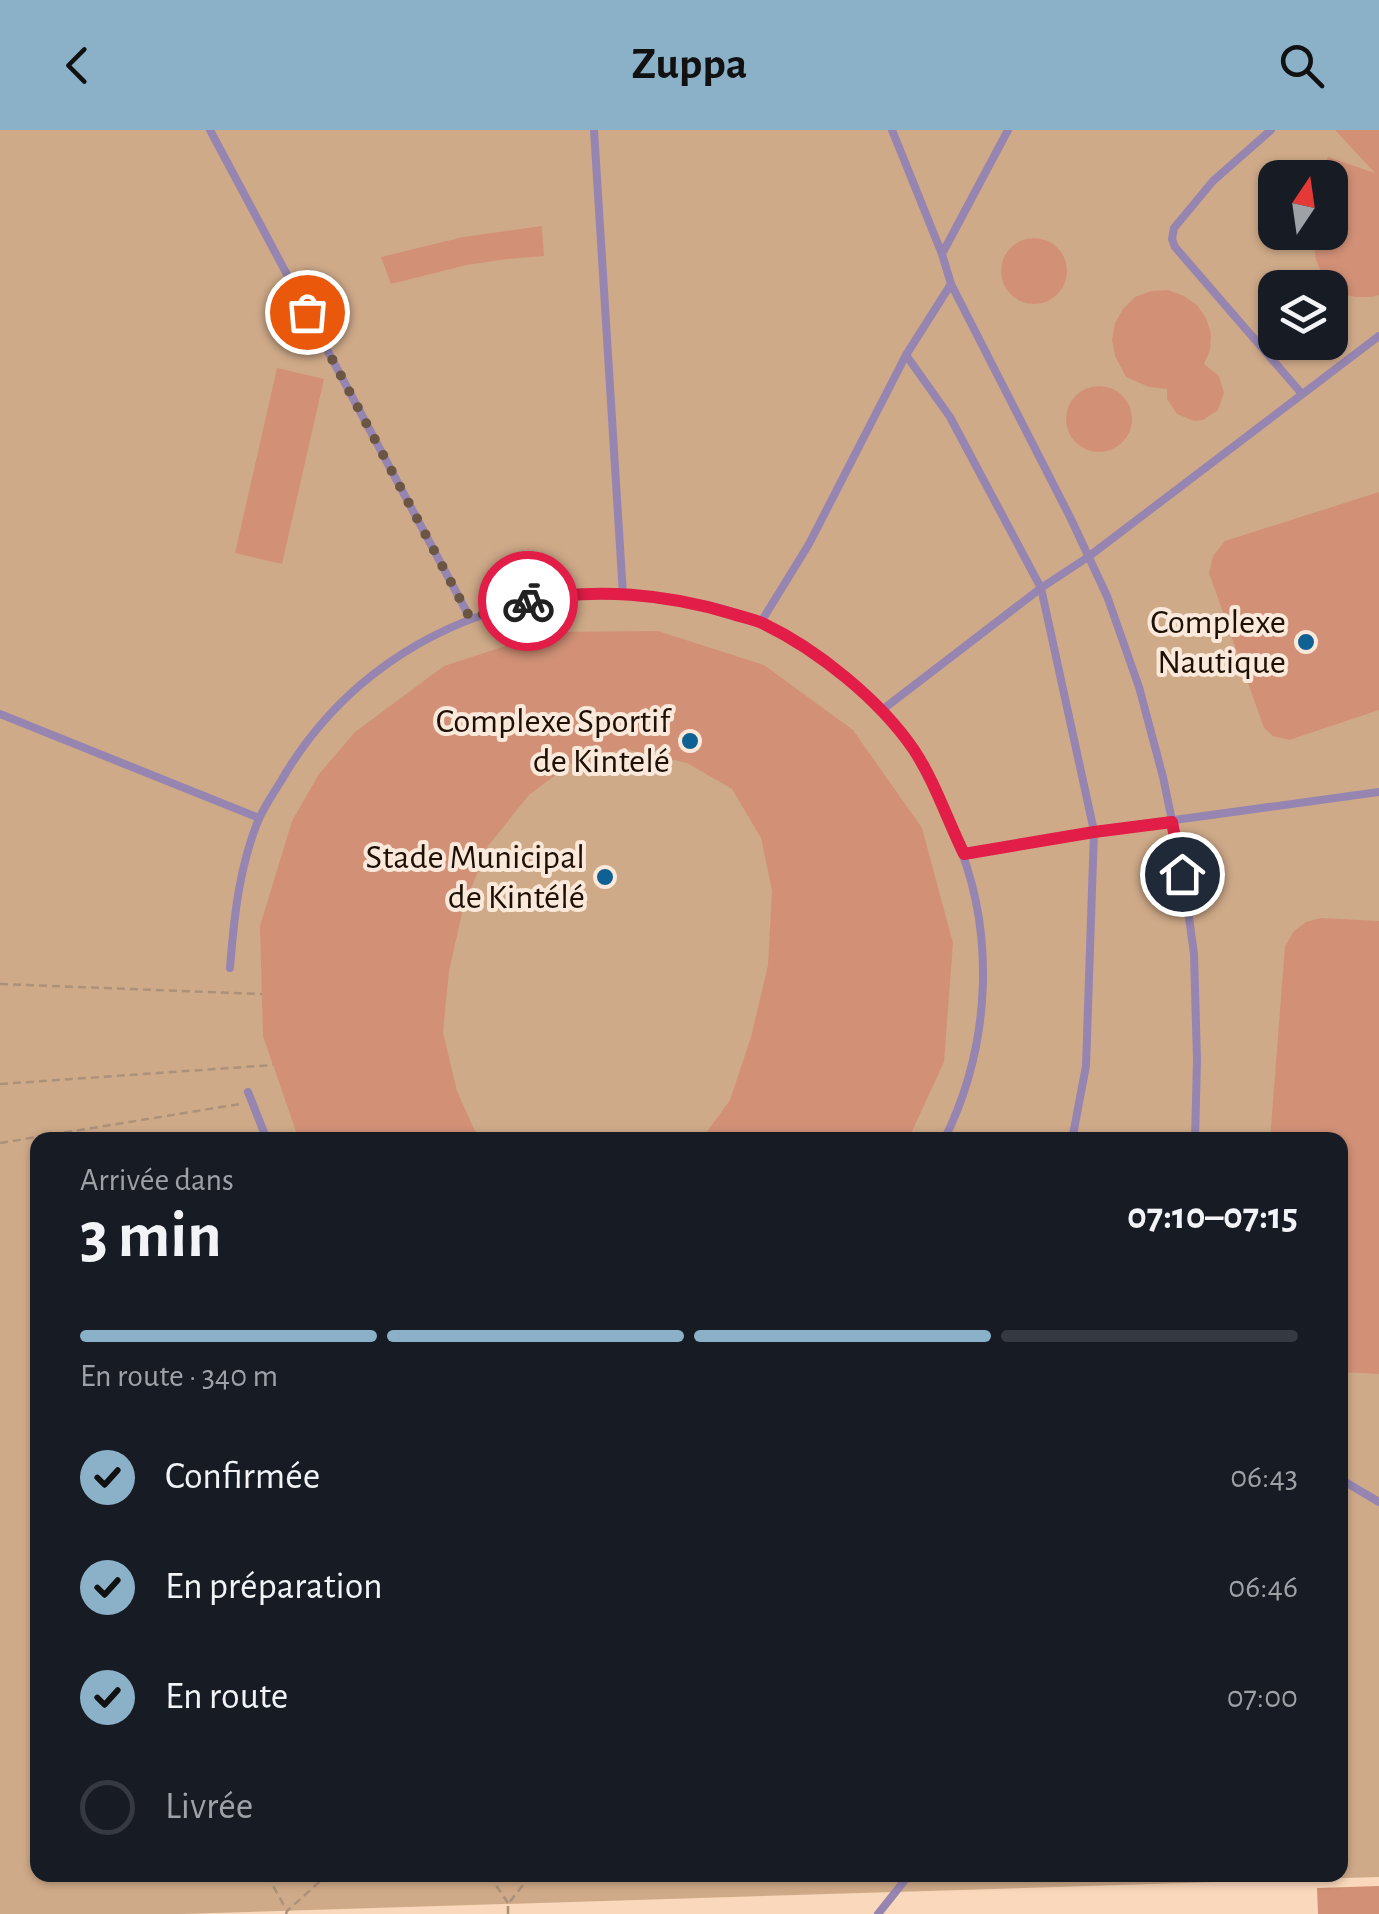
<!DOCTYPE html>
<html lang="fr">
<head>
<meta charset="utf-8">
<style>
	:root { --surface:#171b24; --page:#20242c; --text:#f1f3f6; --muted:#9ea1a6; --line:#363941; --accent:#8bb1c9 }
	body { margin:0; font-family:"Alegreya Sans",sans-serif; background:var(--page); color:var(--text); height:100vh; display:flex; flex-direction:column; font-size:38px; white-space:nowrap }
	* { box-sizing:border-box; margin:0 }
	p { font-size:32px; color:var(--muted) }
	.icon { flex:none; width:55px; height:55px; fill:none; stroke:currentColor; stroke-width:2; stroke-linecap:round; stroke-linejoin:round }
	.map { position:relative; flex:1; overflow:hidden }
	.details { position:absolute; left:30px; top:1002px; width:1318px; height:750px; display:flex; flex-direction:column; background:var(--surface); border-radius:20px; box-shadow:0 2px 8px #0004 }
	.details>* { flex:none }
	.needle { width:65px; rotate:13deg }
	.fabs { position:absolute; left:1258px; top:30px; display:grid; gap:20px }
	.fabs a { display:grid; place-items:center; width:90px; height:90px; border-radius:20px; background:var(--surface); box-shadow:0 2px 8px #0004; font-size:50px }
	.pin { position:absolute; display:grid; place-items:center; width:85px; height:85px; color:#fff; margin:-42px; border:5px solid #fff; border-radius:50%; box-shadow:0 2px 10px #0007 }
	.courier { position:absolute; display:grid; place-items:center; width:100px; height:100px; margin:-50px; border:8px solid #e11d48; border-radius:50%; background:#fff; color:#222; box-shadow:0 2px 12px #0007 }
	.headline em { font-style:normal; font-weight:700 }
	.headline div { display:flex; flex-direction:column-reverse }
	.headline { display:flex; align-items:center; justify-content:space-between; height:170px; padding:0 50px }
	h1 { font-size:65px; font-weight:700; line-height:75px }
	.bar { display:grid; grid-template-columns:repeat(4,1fr); gap:15px 10px; align-content:center; height:120px; padding:0 50px }
	.bar i { height:12px; border-radius:8px; background:var(--line) }
	.bar .active { background:var(--accent) }
	.bar p { grid-column:span 4 }
	ol { padding:0 50px; list-style:none }
	li { display:flex; align-items:center; gap:30px; height:110px }
	li p { margin-inline-start:auto }
	li .icon { padding:10px; border-radius:50%; background:var(--accent); color:#111; stroke-width:4 }
	li:last-child { color:var(--muted) }
	li i { width:55px; height:55px; border:5px solid var(--line); border-radius:50% }
	header { display:flex; justify-content:space-between; align-items:center; height:130px; padding:0 50px; background:var(--accent); color:#111; font-size:45px; font-weight:700 }
	.map>svg:first-child { display:block }
	.green { fill:#cfaa89; fill-rule:evenodd }
	.building { fill:#d29177 }
	.lines { fill:none; stroke-linecap:round; stroke-linejoin:round }
	.path { stroke:#ac917a; stroke-width:2.5; stroke-dasharray:8 5; stroke-linecap:butt }
	.service { stroke:#9685b0; stroke-width:8 }
	.done { stroke:#6b5644; stroke-width:10; stroke-dasharray:0 18 }
	.route { stroke:#e11d48; stroke-width:12 }
	.poi-dot { fill:#0f6193; stroke:#fae9da; stroke-width:4 }
	.labels { text-anchor:middle; dominant-baseline:central; stroke-width:8; stroke-linejoin:round; paint-order:stroke }
	.poi-label { font-size:35px; fill:#1e1004; stroke:#fae9da; text-anchor:end }
</style>
</head>
<body>
<header><svg class="icon" aria-label="back" viewBox="0 0 24 24"><path d="M15 5l-7 7 7 7"/></svg>Zuppa<svg class="icon" aria-label="search" viewBox="0 0 24 24"><circle cx="10" cy="10" r="6"/><path d="M15 15l6 6"/></svg></header>
<div class="map">
<svg width="1379" height="1784" viewBox="0 0 1379 1784">
	<rect width="100%" height="100%" fill="#fad8bb"/>
	<path class="green" d="M0,0H1379V1747L182,1784H0ZM1275,48H1330V102H1275ZM1275,158H1330V212H1275ZM38,1010H1340V1745H38Z"/>
	<path class="building" d="M1335,0H1379V165L1371,167H1355L1344,164L1330,154L1321,142L1316,130L1314,115L1316,102H1330V88L1335,85L1333,67H1330V48H1321L1328,27L1375,43Z
		M542,96L544,126L507,129L467,135L391,154L381,127L463,107Z
		M1001 141a33 33 0 1 1 66 0a33 33 0 1 1-66 0Z
		M1168,160L1184,166L1197,175L1206,188L1211,204L1210,220L1204,234L1219,246L1224,263L1218,280L1203,290L1194,291L1177,284L1167,269V259L1149,257L1126,247L1115,226L1112,210L1115,193L1123,179L1135,167L1151,161Z
		M277,238L324,249L282,434L235,423Z
		M1066 289a33 33 0 1 1 66 0a33 33 0 1 1-66 0Z
		M1379,362V580L1289,610L1273,606L1264,598L1209,443L1213,426L1225,411Z
		M658,501L764,535L853,600L922,698L953,813L944,932L908,1010H701L730,970L751,907L768,835L772,761L761,708L732,659L687,633L624,619L570,634L529,665L488,716L463,779L449,841L443,902L457,961L479,1010H299L263,906L260,796L292,691L319,644L355,602L444,536L548,502Z
		M1321,788L1379,791V1244L1340,1242V1010H1270L1285,816L1294,801L1306,792Z
		M1379,1756V1784H1318L1317,1758Z"/>
	<g class="lines">
		<path class="path" d="M0,854L262,864
			M0,954L273,935
			M0,1013L240,974
			M267,1745L286,1779
			M489,1745L508,1773
			M286,1784L287,1781L327,1745
			M508,1784V1774L531,1745"/>
		<path class="service" d="M210,0L470,488
			M594,0L623,465
			M892,0L942,124L951,154L1070,387L1107,466L1139,557L1163,647L1183,744L1194,824L1197,930L1195,1010
			M1271,0L1213,51L1174,98L1172,109L1175,117L1302,264
			M942,124L1008,0
			M906,225L950,287L1041,458L1094,701L1086,936L1072,1010
			M761,492L809,414L906,225L951,154
			M882,580L1041,458L1088,427L1379,206
			M0,584L259,688
			M964,724L1094,701L1379,662
			M230,838C234,787 239,738 258,691C264,677 273,664 281,651C330,566 407,507 501,479C525,472 549,465 575,464C594,463 615,465 635,466C677,468 721,475 760,492C769,496 778,502 786,507C847,543 902,591 934,655C942,670 947,687 954,703C997,800 991,916 944,1010
			M248,962L267,1010
			M1340,1349L1379,1372
			M878,1784L909,1745"/>
	</g>
	<g class="lines">
		<path class="done" d="M307,182L470,488L528,471"/>
		<path class="route" d="M528,471C594,457 668,464 733,484C742,487 753,489 762,493C817,519 880,570 914,620C935,652 947,689 964,724L1094,702L1172,692L1182,744"/>
	</g>
	<g class="poi-dot">
		<circle cx="1306" cy="512" r="10"/>
		<circle cx="690" cy="611" r="10"/>
		<circle cx="605" cy="747" r="10"/>
	</g>
	<g class="labels">
		<g class="poi-label">
			<text x="1286" y="492">Complexe<tspan x="1286" dy="40">Nautique</tspan></text>
			<text x="670" y="591">Complexe Sportif<tspan x="670" dy="40">de Kintelé</tspan></text>
			<text x="585" y="727">Stade Municipal<tspan x="585" dy="40">de Kintélé</tspan></text>
		</g>
	</g>
</svg>
<div class="fabs">
<a><svg class="needle" viewBox="-14 -14 28 28"><path d="M0-13l5 13h-10z" fill="#e53935"/><path d="M0 13l5-13h-10z" fill="#9ea1a6"/></svg></a>
<a><svg class="icon" aria-label="layers" viewBox="0 0 24 24"><path d="M12 4l9 5-9 5-9-5zM3 14l9 5 9-5"/></svg></a>
</div>
<div class="pin" style="left:307px;top:182px;background:#ea580c"><svg class="icon" aria-label="bag" viewBox="0 0 24 24"><path d="M5 8h14l-1 12H6zM9 8a3 3 0 0 1 6 0"/></svg></div>
<div class="pin" style="left:1182px;top:744px;background:#1f2937"><svg class="icon" aria-label="home" viewBox="0 0 24 24"><path d="M3 11l9-7 9 7M6 9v11h12V9"/></svg></div>
<div class="courier" style="left:528px;top:471px"><svg class="icon" aria-label="bike" viewBox="0 0 24 24"><circle cx="6" cy="16" r="4"/><circle cx="18" cy="16" r="4"/><path d="M6 16l4-8h5l3 8M10 8l3 8H6M13 5h3"/></svg></div>
<section class="details">
<div class="headline"><div><h1>3 min</h1><p>Arrivée dans</p></div><em>07:10–07:15</em></div>
<div class="bar"><i class="active"></i><i class="active"></i><i class="active"></i><i></i><p>En route · 340 m</p></div>
<ol>
<li><svg class="icon" aria-label="check" viewBox="0 0 24 24"><path d="M5 12l5 5 9-10"/></svg>Confirmée<p>06:43</p></li>
<li><svg class="icon" aria-label="check" viewBox="0 0 24 24"><path d="M5 12l5 5 9-10"/></svg>En préparation<p>06:46</p></li>
<li><svg class="icon" aria-label="check" viewBox="0 0 24 24"><path d="M5 12l5 5 9-10"/></svg>En route<p>07:00</p></li>
<li><i></i>Livrée</li>
</ol>
</section>
</div>
</body>
</html>
